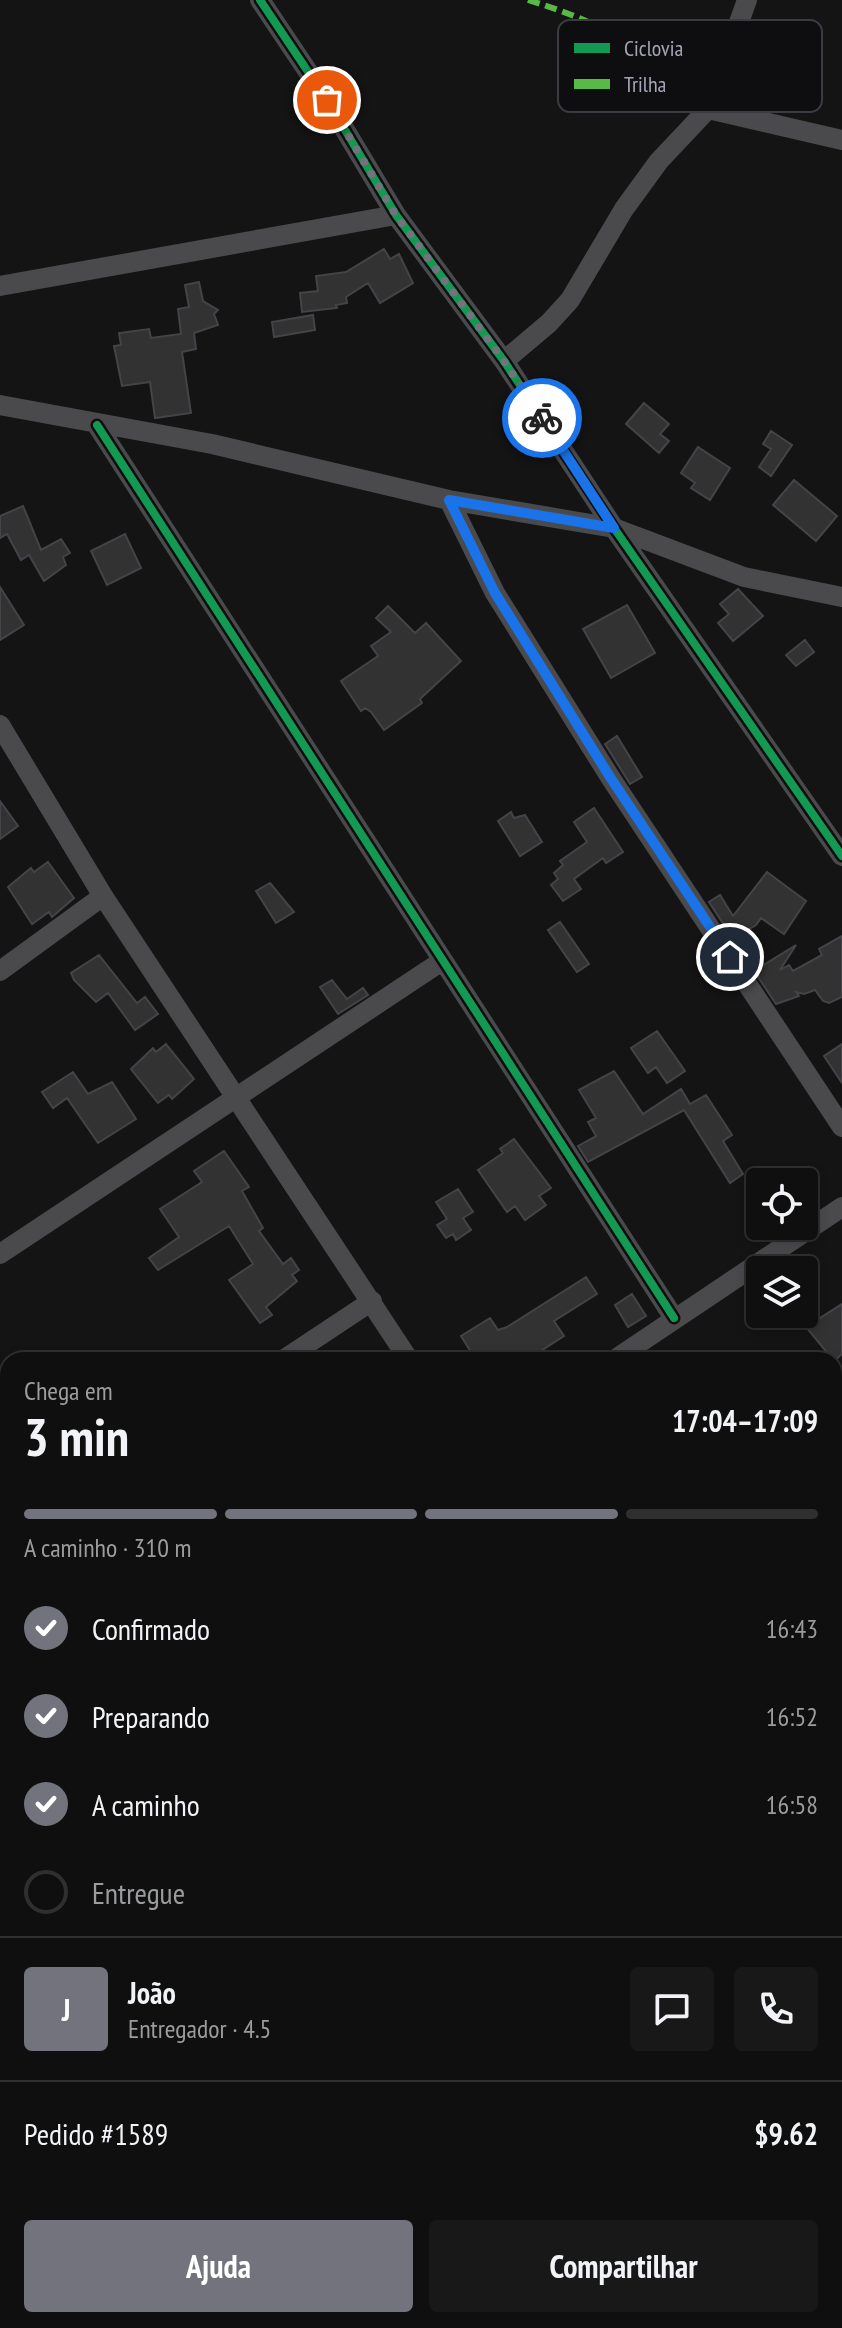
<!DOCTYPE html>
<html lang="pt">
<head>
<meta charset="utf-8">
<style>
	:root { --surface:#0f0f0f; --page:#181818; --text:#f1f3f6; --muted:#9b9c9e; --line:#2f2f2f; --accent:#72737d }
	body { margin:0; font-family:"PT Sans Narrow",sans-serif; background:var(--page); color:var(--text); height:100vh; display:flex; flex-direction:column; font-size:30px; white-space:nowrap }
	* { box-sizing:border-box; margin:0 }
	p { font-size:26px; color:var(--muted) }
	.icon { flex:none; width:44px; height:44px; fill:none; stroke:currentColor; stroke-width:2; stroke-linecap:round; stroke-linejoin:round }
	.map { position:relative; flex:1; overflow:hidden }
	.sheet { position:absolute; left:0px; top:1352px; width:842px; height:976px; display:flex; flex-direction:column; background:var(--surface); border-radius:24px 24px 0 0; box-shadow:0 4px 12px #0003,0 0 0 2px var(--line) }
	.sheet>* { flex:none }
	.fabs { position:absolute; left:746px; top:1168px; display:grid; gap:16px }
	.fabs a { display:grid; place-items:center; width:72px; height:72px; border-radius:8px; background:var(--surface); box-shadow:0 4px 12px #0003,0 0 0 2px var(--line); font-size:40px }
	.pin { position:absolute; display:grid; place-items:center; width:68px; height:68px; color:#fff; margin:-34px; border:4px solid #fff; border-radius:50%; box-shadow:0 2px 8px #0007 }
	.courier { position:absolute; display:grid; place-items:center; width:80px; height:80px; margin:-40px; border:6px solid #1a73e8; border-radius:50%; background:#fff; color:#222; box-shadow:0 2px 10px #0007 }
	.head em { font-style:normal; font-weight:800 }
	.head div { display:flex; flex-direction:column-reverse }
	.head { display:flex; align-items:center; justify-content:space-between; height:136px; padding:0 24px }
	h1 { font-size:52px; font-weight:800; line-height:60px }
	.bar { display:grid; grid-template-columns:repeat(4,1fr); gap:12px 8px; align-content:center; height:96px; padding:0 24px }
	.bar i { height:10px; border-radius:6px; background:var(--line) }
	.bar .on { background:var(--accent) }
	.bar p { grid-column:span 4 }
	.line { display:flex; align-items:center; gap:20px; padding:0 24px; border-top:2px solid var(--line) }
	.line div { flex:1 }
	.round { display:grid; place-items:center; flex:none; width:84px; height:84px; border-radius:8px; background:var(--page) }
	ol { padding:0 24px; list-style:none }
	li { display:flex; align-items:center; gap:24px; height:88px }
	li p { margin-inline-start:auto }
	li .icon { padding:8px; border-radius:50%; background:var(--accent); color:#fff; stroke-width:4 }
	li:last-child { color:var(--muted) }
	li i { width:44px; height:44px; border:4px solid var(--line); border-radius:50% }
	.action { display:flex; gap:16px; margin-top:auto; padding:16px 24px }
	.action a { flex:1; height:92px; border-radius:8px; background:var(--accent); color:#fff; font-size:32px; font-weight:800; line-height:92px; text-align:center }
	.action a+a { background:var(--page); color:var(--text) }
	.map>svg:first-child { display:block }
	.building { fill:#323233; stroke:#444348; stroke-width:2 }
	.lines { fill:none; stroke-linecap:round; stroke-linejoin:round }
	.minor { stroke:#4a4a4d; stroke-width:20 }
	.quiet { stroke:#58b947; stroke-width:6; stroke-dasharray:12 6; stroke-linecap:butt }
	.cycleway-casing { stroke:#0e0e10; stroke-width:13 }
	.cycleway { stroke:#139951; stroke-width:8 }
	.done { stroke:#72737d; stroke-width:8; stroke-dasharray:0 14.4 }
	.route { stroke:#1a73e8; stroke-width:10 }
	.key { fill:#0e0e10; stroke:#3b3c42; stroke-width:2 }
	.key-label { font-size:22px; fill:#a5a6b5 }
</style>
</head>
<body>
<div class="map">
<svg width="842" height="2328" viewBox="0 0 842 2328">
	<rect width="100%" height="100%" fill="#141414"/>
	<path class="building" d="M384,249L390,259L399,254L413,283L380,303L368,283L346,297L347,303L336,305L337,308L302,312L300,293L318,291L316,276L346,272Z
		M199,282L203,301L218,310L214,314L218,325L194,333L196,349L182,352L191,413L155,418L150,382L122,386L114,346L121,345L119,333L149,329L151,338L181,334L178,309L189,307L185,285Z
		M313,315L315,330L274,337L272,322Z
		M644,403L669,424L660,434L669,441L659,453L626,424Z
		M771,431L792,445L771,476L759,467L771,449L763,444Z
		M698,447L730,468L710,500L691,488L695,483L681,473Z
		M794,480L837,516L816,541L773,505Z
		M23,506L41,550L61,539L70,553L63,557L66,565L44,581L29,555L21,560L7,534L0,538V516Z
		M125,534L141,568L107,585L91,551Z
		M0,587L24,625L0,640Z
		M738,589L763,616L733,641L718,623L729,614L720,604Z
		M627,605L655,653L611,678L583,629Z
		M388,606L415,633L426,623L461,661L420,699L422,703L384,730L371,712L365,708L361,711L341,681L378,656L371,646L391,632L376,618Z
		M805,640L814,652L796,666L786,655Z
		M617,736L642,777L630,784L605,744Z
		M0,801L18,826L0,839Z
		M594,808L623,852L606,863L603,858L574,879L581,889L563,901L551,885L558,879L554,873L563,865L560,861L587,842L574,822Z
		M511,812L514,818L525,815L542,842L520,856L498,821Z
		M48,862L74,898L52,917L49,912L32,924L8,887L31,868L34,872Z
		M767,872L806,901L784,934L761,918L756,925L733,939L709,902L720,895L733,916Z
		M270,883L294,912L276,923L256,891Z
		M560,922L589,964L577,972L548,930Z
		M842,936V997L829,1003L823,1001L815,990L804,994L796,992L799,996L776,1004L754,971L796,945L780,970L789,965L793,971L822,955L819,949Z
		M99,955L137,1003L145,997L158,1014L135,1030L108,993L96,1002L74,980L71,973Z
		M332,980L347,999L363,988L368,995L338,1014L320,987Z
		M657,1031L685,1071L667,1083L656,1067L648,1073L631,1048Z
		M166,1044L194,1079L172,1099L169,1095L158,1103L131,1069L153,1048L156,1052Z
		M842,1044V1083L824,1056Z
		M614,1071L643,1114L681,1089L690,1104L706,1095L732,1135L723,1141L743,1174L730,1183L684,1110L588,1162L578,1146L596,1136L588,1122L596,1118L579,1090Z
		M73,1072L88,1094L112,1082L136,1119L98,1143L67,1098L53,1108L42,1092Z
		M514,1139L551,1188L539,1196L546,1205L525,1220L515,1206L507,1212L478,1170L503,1153L500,1149Z
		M224,1151L249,1187L242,1191L263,1228L259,1231L283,1264L291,1258L299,1270L292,1275L297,1281L266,1307L272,1315L260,1323L229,1280L253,1264L229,1226L158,1270L149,1258L179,1237L160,1209L202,1182L194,1171Z
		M458,1189L473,1212L463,1218L471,1230L456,1240L453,1234L446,1238L437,1225L447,1219L436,1202Z
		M586,1277L597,1294L554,1321L564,1336L527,1360H476L461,1336L490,1318L498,1330L507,1327Z
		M632,1294L646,1316L628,1327L615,1305Z
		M842,1304V1354L834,1361L806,1327Z"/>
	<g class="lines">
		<path class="minor" d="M260,0L327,100L396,215L504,361L614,528L842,856
			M708,109L842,140
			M0,286L396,215
			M504,361L549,323L570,300L624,209L659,161L708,109L747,0
			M0,405L212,444L449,500L614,528L744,577L842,597
			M97,425L674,1318
			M449,500L495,593L610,777L842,1127
			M0,725L103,896L409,1360
			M0,971L103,896
			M0,1254L442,961
			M283,1360L372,1301
			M614,1360L842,1207
			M834,1501L842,1495
			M0,1549L8,1543
			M0,1638L8,1650
			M834,1788L842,1783
			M834,2017L842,2029
			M0,2087L8,2099
			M834,2088L842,2083
			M156,2320L161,2328
			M336,2320L337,2328
			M464,2328L476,2320"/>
		<path class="quiet" d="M528,0C573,14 600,25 640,51C666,68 697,77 708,109"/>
		<g class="cycleway-casing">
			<path id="cycleway" d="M260,0L327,100L396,215L504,361L614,528L842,856
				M97,425L674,1318"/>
		</g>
		<use href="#cycleway" class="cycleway"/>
	</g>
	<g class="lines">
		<path class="done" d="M327,100L396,215L504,361L542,418"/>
		<path class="route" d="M542,418L614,528L449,500L495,593L610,777L730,957"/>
	</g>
	<rect x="558" y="20" width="264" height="92" rx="12" class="key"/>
	<rect x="574" y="43" width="36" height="10" fill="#139951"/>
	<rect x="574" y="79" width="36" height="10" fill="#58b947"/>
	<g class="key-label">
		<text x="624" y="56">Ciclovia</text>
		<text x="624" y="92">Trilha</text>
	</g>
</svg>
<div class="fabs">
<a><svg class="icon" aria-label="locate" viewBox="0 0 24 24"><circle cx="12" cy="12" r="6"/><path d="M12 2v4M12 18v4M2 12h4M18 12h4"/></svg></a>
<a><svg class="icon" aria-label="layers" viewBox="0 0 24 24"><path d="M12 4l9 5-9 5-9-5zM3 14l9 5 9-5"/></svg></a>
</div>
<div class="pin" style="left:327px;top:100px;background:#ea580c"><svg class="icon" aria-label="bag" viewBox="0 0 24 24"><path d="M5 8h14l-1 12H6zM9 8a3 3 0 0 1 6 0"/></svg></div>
<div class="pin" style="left:730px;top:957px;background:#1f2937"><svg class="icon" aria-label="home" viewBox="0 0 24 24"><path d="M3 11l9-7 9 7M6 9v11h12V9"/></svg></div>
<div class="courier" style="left:542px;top:418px"><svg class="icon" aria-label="bike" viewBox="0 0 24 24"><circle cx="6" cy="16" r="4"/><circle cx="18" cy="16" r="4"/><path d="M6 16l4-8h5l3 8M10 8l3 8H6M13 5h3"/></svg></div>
<section class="sheet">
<div class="head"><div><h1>3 min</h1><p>Chega em</p></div><em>17:04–17:09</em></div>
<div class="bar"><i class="on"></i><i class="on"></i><i class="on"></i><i></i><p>A caminho · 310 m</p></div>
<ol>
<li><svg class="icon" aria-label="check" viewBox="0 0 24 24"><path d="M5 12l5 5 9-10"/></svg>Confirmado<p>16:43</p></li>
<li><svg class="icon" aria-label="check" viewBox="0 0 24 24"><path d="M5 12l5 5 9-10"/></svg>Preparando<p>16:52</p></li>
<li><svg class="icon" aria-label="check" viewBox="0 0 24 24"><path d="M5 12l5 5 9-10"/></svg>A caminho<p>16:58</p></li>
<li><i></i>Entregue</li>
</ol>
<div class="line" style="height:144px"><b class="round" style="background:var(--accent);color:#fff">J</b><div><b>João</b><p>Entregador · 4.5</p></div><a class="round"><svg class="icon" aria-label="chat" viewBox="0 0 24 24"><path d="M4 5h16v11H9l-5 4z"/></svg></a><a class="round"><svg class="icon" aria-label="phone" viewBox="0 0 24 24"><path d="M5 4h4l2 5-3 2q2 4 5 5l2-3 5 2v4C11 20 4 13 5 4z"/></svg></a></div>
<div class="line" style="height:104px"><div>Pedido #1589</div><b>$9.62</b></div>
<div class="action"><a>Ajuda</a><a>Compartilhar</a></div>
</section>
</div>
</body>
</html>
